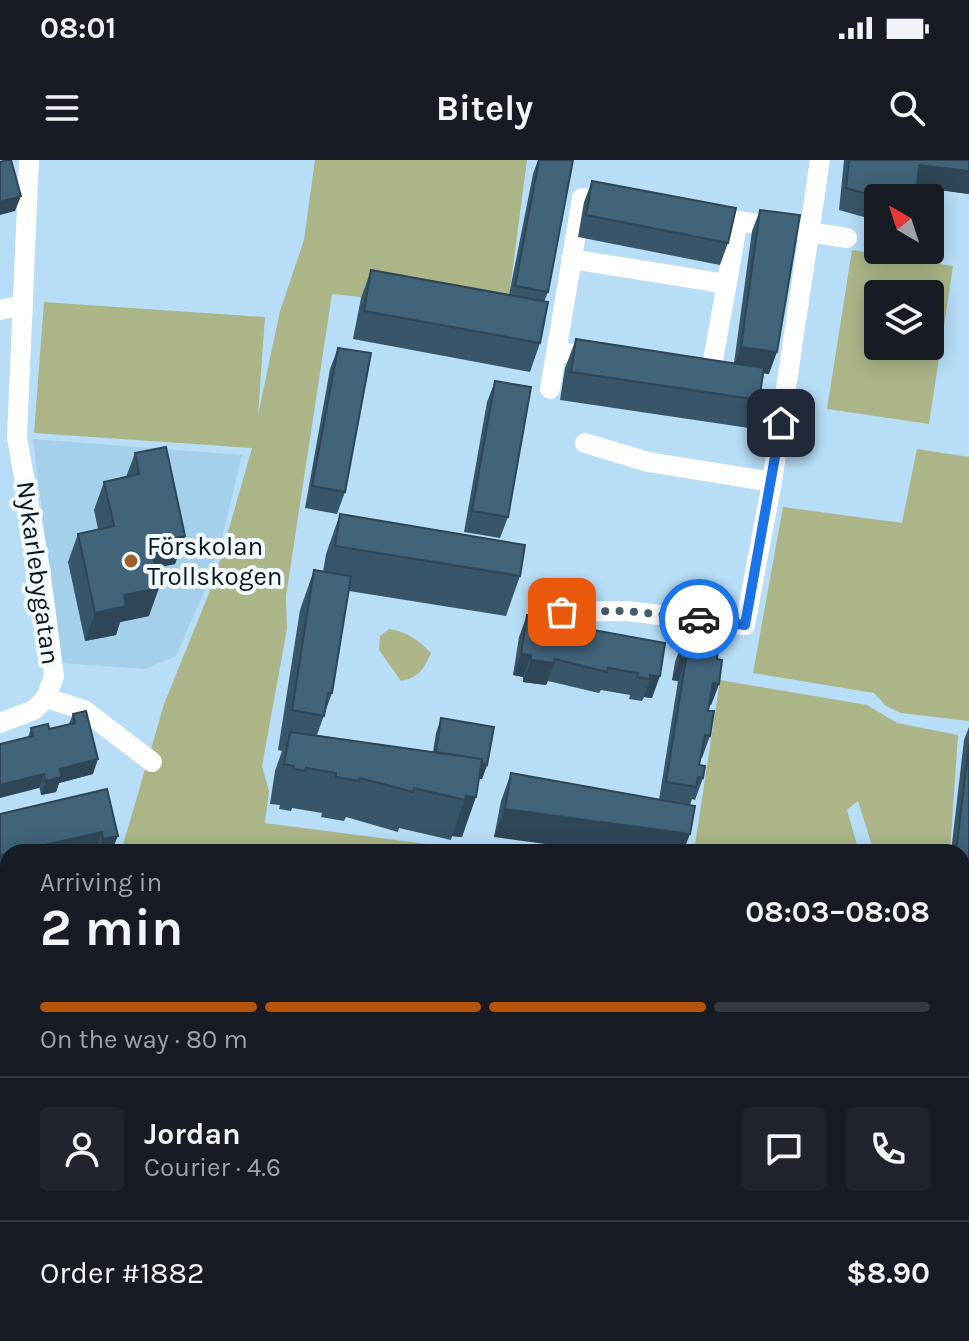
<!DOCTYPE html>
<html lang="en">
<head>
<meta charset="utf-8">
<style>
	:root { --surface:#171b24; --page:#20242c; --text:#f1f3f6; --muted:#9ea1a6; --line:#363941; --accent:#b45309 }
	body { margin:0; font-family:Karla,sans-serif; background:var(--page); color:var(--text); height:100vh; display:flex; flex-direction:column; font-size:30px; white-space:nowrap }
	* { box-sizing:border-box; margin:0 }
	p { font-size:26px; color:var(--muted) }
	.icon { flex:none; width:44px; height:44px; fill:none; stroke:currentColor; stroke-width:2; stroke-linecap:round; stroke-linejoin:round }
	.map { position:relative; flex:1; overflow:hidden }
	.panel { position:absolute; left:0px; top:684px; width:970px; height:498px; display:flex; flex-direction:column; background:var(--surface); border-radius:24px 24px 0 0; box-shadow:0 4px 20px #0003 }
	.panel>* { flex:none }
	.needle { width:52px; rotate:321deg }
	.tools { position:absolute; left:864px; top:24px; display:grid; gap:16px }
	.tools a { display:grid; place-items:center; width:80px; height:80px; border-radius:8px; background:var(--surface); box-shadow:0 4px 20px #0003; font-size:40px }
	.pin { position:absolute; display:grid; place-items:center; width:68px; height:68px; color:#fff; margin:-34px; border-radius:16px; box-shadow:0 4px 12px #0006 }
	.courier { position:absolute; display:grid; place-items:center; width:80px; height:80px; margin:-40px; border:6px solid #1a73e8; border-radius:50%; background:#fff; color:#222; box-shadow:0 2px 10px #0007 }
	.head em { font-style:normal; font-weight:700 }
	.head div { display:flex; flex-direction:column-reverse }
	.head { display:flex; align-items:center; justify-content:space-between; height:136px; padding:0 40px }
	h1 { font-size:52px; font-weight:700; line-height:60px }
	.bar { display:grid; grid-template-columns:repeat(4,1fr); gap:12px 8px; align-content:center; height:96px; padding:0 40px }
	.bar i { height:10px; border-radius:6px; background:var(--line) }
	.bar .selected { background:var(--accent) }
	.bar p { grid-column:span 4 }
	.line { display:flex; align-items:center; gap:20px; padding:0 40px; border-top:2px solid var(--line) }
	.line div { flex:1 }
	.round { display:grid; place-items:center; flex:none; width:84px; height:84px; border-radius:8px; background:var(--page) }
	.status { display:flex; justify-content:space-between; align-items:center; height:56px; padding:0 40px; background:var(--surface); direction:ltr }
	.status svg { height:22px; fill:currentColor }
	header { display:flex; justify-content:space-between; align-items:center; height:104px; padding:0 40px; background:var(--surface); font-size:36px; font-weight:700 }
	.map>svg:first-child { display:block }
	.built { fill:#a4d0ec }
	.green { fill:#acb588; fill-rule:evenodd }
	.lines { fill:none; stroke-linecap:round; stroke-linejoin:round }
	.street { stroke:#fff; stroke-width:20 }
	.wall { fill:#385669 }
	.shaded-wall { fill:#2e4655 }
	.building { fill:#41647a; stroke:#2e4655; stroke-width:2 }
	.done { stroke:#455c6a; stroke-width:8; stroke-dasharray:0 14.4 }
	.route { stroke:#1a73e8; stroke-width:10 }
	.poi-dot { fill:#a1602b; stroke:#f2faff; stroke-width:3 }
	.labels { text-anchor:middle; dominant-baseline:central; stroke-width:8; stroke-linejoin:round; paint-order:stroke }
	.poi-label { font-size:26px; fill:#08161e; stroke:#f2faff; text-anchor:start }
	.street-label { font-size:26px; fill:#08161e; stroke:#f2faff }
</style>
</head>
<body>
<div class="status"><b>08:01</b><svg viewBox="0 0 49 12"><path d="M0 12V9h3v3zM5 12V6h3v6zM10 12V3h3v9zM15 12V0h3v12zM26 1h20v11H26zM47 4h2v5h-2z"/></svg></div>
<header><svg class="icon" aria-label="menu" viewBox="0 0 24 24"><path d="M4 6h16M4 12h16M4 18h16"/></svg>Bitely<svg class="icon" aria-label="search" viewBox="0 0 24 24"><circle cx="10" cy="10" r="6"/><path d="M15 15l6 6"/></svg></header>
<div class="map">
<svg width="969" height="1181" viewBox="0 0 969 1181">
	<rect width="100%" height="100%" fill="#b7ddf7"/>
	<path class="built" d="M33,279L242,295L223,373L205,430L176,496L145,509L61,503Z"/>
	<path class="green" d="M315,0H527L507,152L332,134L286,436L287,469L262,606L269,631L265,663L488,692H121L164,544L214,421L252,288L34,273L44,142L265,157L258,255L280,151L304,80Z
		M852,90L953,106L929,264L827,249ZM878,134H930V186H878Z
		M917,289L969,297V561L901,553L886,546L874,533L753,513L783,347L902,363Z
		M389,469C408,472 418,480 431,493C424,509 418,518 401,521L379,490L380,476Z
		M720,520L867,545L897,563L958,575L950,692H874L858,641L847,650L859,692H694Z
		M8,728V1174H187L168,1181H0V730Z
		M962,776L969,777V913L962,909Z
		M962,927L969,930V1181H235L269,1174H962Z"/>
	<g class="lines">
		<path class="street" d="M738,61L847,78
			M571,99L727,124
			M0,150L23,145
			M556,191L596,198
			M702,215L710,217L738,61L709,56
			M550,229L582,38L610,42
			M585,283L648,302L772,322
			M562,452L627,451L745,465L772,322L820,0
			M46,538L84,550L152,602
			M0,563L34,550L46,538L54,516L40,409L17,277L29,0
			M658,1178L663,1174"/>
	</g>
	<path class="wall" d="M538,0H573L548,132L544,142L540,183L530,212L353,179L361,138L371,110L509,135L533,14Z
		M844,0H969V34L917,27L916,38H878V61L839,50Z
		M592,21L728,83L720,105L578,77L584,42Z
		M760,50L769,214L763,213L759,240L749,268L560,240L565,208L576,179L734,203L752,71Z
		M338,188L345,332L337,354L305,348L330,209Z
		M495,221L508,357L500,378L464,372L487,242Z
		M135,293L185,376L175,404L155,408L149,456L120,462L116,475L85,481L68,402L78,374L98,369L94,350L104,322L126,317Z
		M340,354L520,416L506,456L349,431L332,533L317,575L433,592L436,573L441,558L487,605L482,619H479L462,677L452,676L451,680L399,668L398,672L346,657L344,661L321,657L322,653L292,648L291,651L279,649L280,645L270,644L275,611L282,591L278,590L300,450L314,410L323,412L326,394Z
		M527,455L544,461L665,483L652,538L644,537L642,541L629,539L630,535L601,530L599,533L548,521L546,525L523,522V517L513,515L519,477Z
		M683,480L717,499L719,524L711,545H709L708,551L710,576L702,598L700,597L699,605L703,618L695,640L692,639L690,645L494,677L501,641L511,613L659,640L678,521L672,520L675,502Z
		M73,554L93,614L59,623L56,632L41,635L28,577L31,568L49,569L69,564Z
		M969,567V777L962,692H951L964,580Z
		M107,629L112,690L98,692L96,687Z"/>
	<path class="shaded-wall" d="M919,5L969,11V34L911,26Z
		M21,36L15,51L0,55V42Z
		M741,187L777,192L769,214L733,209Z
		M185,376L175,404L139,411L150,383Z
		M159,428L149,456L120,462L116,475L85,481L95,453L124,435Z
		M521,494L531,495L523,517L513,515Z
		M680,498L686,499L678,521L672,520Z
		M531,500L554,503L546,525L523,522Z
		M650,515L660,516L652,538L644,537L650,519Z
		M713,523L719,524L711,545H705Z
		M98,599L93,614L59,623L56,632L41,635L46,621L60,609Z
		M474,603L487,605L482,619L468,617Z
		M44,614L39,628L0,638V625Z
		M466,636L476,637L462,677L452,676Z
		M505,649L690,674L683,692H605L494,677Z
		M102,672L96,687L73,692H12Z
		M118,676L112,690L99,692L103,679Z
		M8,693V706L0,708V695Z
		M962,697L969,698V720H962Z
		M962,747H969V777L962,776Z
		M969,1032V1046L962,1047V1034Z"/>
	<path class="building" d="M7,0H11L21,36L0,42V2Z
		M539,0H573L548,132L515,126Z
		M849,0H969V11L919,5L916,38H881L846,28Z
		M592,21L736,48L728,83L586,55Z
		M760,50L800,55L777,192L741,187Z
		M371,110L548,142L540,183L364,151Z
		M576,179L764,208L759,240L571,212Z
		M338,188L371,193L345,332L312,326Z
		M495,221L531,227L508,357L472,351Z
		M166,287L185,376L150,383L159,428L124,435L126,446L95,453L78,374L114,366L104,322L139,314L135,293Z
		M340,354L525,385L520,416L335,386Z
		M314,410L351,416L332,533H328L324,556L292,550Z
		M527,455L544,458V461L665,483L660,516L650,515V519L637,517L638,513L608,508L607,512L555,499L554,503L531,500V495L521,494Z
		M683,480L718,489L717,499L722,500L719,524L713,523L708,551H714L710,576L705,575L699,605L705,606L703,618L698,617L696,627L666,622L686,499L680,498Z
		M86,551L98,599L60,609L61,617L46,621L44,614L0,625V584L33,576L31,568L48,564L49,569L75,563L73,554Z
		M441,558L494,567L487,605L482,604V599L436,592Z
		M290,572L482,599L476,637L466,636L465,640L414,628L413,632L360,618L359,621L336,617V613L306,608L305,611L294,609V606L284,604Z
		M969,584V698L962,697V692H956Z
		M511,613L695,646L690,674L505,649Z
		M107,629L118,676L103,679L102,672L0,695V654Z
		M962,707H969V747H962Z
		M969,993V1032L962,1034V995Z"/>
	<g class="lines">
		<path class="done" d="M562,452L627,451L699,459"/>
		<path class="route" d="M699,459L745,465L781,263"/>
	</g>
	<circle class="poi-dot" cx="131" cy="401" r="8"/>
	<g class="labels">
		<g class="poi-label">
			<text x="147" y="386">Förskolan<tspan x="147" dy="30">Trollskogen</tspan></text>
		</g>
		<g class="street-label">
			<text transform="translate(38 413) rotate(82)">Nykarlebygatan</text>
		</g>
	</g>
</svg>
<div class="tools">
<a><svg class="needle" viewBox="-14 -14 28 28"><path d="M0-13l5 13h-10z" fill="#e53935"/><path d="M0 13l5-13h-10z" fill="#9ea1a6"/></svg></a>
<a><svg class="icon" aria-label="layers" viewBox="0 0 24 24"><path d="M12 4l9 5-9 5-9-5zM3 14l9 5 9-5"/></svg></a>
</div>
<div class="pin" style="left:562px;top:452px;background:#ea580c"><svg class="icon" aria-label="bag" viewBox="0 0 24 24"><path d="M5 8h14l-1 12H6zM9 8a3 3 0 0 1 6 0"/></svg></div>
<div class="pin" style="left:781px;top:263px;background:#1f2937"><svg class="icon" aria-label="home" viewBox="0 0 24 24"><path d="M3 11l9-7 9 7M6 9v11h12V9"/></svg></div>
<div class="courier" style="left:699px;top:459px"><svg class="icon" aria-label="car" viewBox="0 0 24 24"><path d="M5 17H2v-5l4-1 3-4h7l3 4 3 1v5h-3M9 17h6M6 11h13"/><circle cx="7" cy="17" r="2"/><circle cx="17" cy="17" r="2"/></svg></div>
<section class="panel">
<div class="head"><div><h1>2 min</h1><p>Arriving in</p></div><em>08:03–08:08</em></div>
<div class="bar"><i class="selected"></i><i class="selected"></i><i class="selected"></i><i></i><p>On the way · 80 m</p></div>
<div class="line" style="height:144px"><a class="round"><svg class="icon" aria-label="person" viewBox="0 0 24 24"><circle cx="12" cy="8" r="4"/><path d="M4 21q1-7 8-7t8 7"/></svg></a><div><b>Jordan</b><p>Courier · 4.6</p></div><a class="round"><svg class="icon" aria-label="chat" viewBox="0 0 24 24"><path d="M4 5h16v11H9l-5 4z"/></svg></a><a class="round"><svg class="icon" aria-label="phone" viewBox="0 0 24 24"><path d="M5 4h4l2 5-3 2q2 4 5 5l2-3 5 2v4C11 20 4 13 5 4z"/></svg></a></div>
<div class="line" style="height:104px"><div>Order #1882</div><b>$8.90</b></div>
</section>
</div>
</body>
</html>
